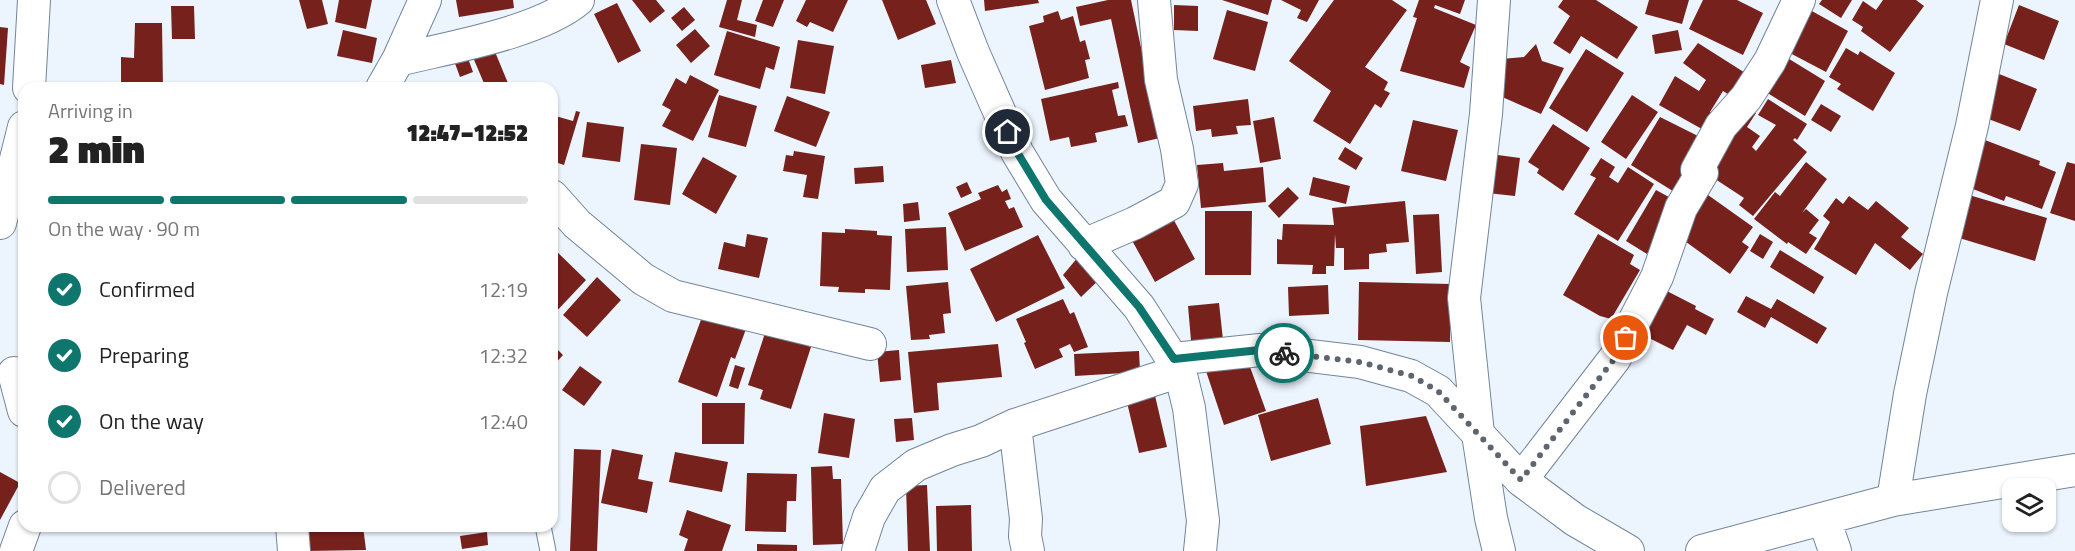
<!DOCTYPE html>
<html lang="en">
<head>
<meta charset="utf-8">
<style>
	:root { --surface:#fff; --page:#f6f6f6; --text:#222; --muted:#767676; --line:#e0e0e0; --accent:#0f766e }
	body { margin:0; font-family:"Titillium Web",sans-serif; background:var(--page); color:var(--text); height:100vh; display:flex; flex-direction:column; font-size:22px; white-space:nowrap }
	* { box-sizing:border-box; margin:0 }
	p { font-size:20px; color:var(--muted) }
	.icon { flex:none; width:33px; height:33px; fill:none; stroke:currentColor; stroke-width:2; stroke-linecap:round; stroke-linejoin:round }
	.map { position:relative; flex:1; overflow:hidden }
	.panel { position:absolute; left:18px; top:82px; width:540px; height:450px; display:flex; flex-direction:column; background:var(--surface); border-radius:18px; box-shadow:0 2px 4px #0004 }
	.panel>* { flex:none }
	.fabs { position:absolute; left:2002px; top:478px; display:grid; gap:12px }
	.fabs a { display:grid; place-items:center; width:54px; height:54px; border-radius:12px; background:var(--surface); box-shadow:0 2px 4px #0004; font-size:30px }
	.pin { position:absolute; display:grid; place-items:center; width:51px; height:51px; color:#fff; margin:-26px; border:3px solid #fff; border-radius:50%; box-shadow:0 2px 6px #0007 }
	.courier { position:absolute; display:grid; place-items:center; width:60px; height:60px; margin:-30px; border:4px solid #0f766e; border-radius:50%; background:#fff; color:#222; box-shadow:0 2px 8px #0007 }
	.headline em { font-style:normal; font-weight:800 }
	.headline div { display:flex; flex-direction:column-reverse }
	.headline { display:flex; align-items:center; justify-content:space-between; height:102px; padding:0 30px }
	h1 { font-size:39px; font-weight:800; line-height:45px }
	.bar { display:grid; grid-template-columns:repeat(4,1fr); gap:9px 6px; align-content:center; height:72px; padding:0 30px }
	.bar i { height:8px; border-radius:4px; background:var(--line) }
	.bar .on { background:var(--accent) }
	.bar p { grid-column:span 4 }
	ol { padding:0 30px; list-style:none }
	li { display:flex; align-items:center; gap:18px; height:66px }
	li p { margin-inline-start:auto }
	li .icon { padding:6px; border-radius:50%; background:var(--accent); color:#fff; stroke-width:4 }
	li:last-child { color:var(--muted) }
	li i { width:33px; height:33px; border:3px solid var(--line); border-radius:50% }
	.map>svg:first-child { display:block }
	.building { fill:#76211c }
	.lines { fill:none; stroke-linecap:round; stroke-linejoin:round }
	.lane-casing { stroke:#73859a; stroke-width:17 }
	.street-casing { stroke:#73859a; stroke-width:34 }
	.lane { stroke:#fff; stroke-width:15 }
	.street { stroke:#fff; stroke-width:32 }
	.done { stroke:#5e656e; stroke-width:6; stroke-dasharray:0 10.8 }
	.route { stroke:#0f766e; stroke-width:8 }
</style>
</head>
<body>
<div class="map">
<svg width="2075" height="551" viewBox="0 0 2075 551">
	<rect width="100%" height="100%" fill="#ecf4fe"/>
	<path class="building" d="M299,0H322L328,24L307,29Z
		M339,0H372L366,29L335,22Z
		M456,0H513L514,8L459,17Z
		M632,0H656L665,11L650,23Z
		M727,0H742L737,20L757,25L755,37L719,27Z
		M763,0H784L773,27L755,21Z
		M806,0H848L833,32L810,22L807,27L796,21Z
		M882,0H926L936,24L898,40Z
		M984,0H1038L1039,3L985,11Z
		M1108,0H1131L1160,138L1138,143L1111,19L1080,26L1076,7Z
		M1222,0H1272L1268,15Z
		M1281,0H1319L1307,22L1297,18L1301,10Z
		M1334,0H1392L1407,10L1365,67L1388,82L1384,90L1390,93L1381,108L1375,104L1350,144L1313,121L1331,91L1289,61Z
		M1419,0H1465L1460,14L1435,5L1434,8L1476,25L1460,62L1470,67L1464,88L1400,71L1417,18L1413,17Z
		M1563,0H1596L1638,27L1617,59L1581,36L1570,54L1553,43L1570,16L1558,7Z
		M1649,0H1689L1682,24L1645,14Z
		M1703,0H1737L1763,13L1743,55L1689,29Z
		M1822,0H1852L1841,18L1819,4Z
		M1883,0H1916L1924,6L1890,52L1861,31L1863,27L1852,20L1863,1L1876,10Z
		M617,3L641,51L618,63L594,14Z
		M1174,5L1198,6V31L1174,30Z
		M2019,5L2059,21L2044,60L2004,44Z
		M171,6H194L195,39H172Z
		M684,7L695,20L682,31L671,18Z
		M1227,10L1268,22L1255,71L1213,59Z
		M1810,10L1848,31L1826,72L1788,52Z
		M1058,11L1061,20L1073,16L1080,42L1085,40L1090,59L1085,60L1089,78L1045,90L1029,26L1044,22L1043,16Z
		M135,23H162L163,88H121V57L134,58Z
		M0,27L8,28L4,85L0,84Z
		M695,29L710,46L691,63L676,45Z
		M343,30L377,38L372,63L337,56Z
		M1678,30L1682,50L1655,54L1652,35Z
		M727,31L780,47L774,70L766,67L760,89L714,75Z
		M798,40L834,46L825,94L790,88Z
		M1698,43L1750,76L1736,99L1723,91L1710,112L1719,119L1709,133L1659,105L1675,76L1699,91L1706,80L1683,63Z
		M1536,44L1542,61L1564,68L1541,114L1500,96L1501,59L1524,57Z
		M493,47L510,88H486L472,55Z
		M1846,48L1858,55L1860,51L1895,73L1873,111L1837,89L1841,84L1829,77Z
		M1586,49L1624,73L1587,132L1549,108Z
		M466,53L473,72L460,77L453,58Z
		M1781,54L1825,81L1805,116L1761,89Z
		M951,60L956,83L925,88L921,65Z
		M1994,72L2037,89L2020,131L1978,115Z
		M690,75L719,90L693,141L662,126L671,110L662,105L676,78L686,84Z
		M1118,82L1119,88L1112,90L1118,116L1125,115L1128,126L1095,133L1097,142L1071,147L1069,137L1050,141L1041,99Z
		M719,95L757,106L746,147L708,137Z
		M1632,95L1658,112L1626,159L1601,142Z
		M787,96L830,112L816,147L774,131Z
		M1248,99L1251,125L1236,126L1238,134L1212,137L1211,129L1196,131L1193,106Z
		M1768,99L1807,124L1797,140L1795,138L1793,140L1807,152L1753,216L1739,205L1744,198L1700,169L1744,105L1756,113L1747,127L1760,136L1752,147L1756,151L1776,125L1758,115Z
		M1821,104L1841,116L1831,132L1811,120Z
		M576,111L580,112L564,165L552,161V115L573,121Z
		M1274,117L1281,159L1260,163L1253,121Z
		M1660,117L1712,143L1684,198L1631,165Z
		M1413,120L1458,130L1446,181L1401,171Z
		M587,122L624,127L620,162L582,157Z
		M1553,124L1590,148L1563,191L1537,173L1539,169L1528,162Z
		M1977,137L2040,161L2039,165L2056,172L2042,209L2006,196L2004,201L1960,184Z
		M641,144L677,148L670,205L634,200Z
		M1345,147L1363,158L1356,170L1338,159Z
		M794,151L825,156L818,199L803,197L807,175L783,171L786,155L793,156Z
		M1483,153L1520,158L1515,196L1478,192Z
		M703,157L737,176L716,214L682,194Z
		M1601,158L1615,167L1609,177L1618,183L1628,167L1654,184L1618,241L1574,214L1596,178L1590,175Z
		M1806,162L1827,179L1802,213L1806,209L1819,220L1809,233L1817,238L1806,254L1788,242L1787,244L1754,219L1775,192L1780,196Z
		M2067,162L2075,164V221L2050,213Z
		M1223,163L1224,171L1263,167L1266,202L1201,208L1197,165Z
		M883,166L884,182L855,184L854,168Z
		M1313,177L1350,186L1346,204L1309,195Z
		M967,182L972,193L961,198L956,187Z
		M998,185L1002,192L1007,189L1011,199L1005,201L1009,209L1014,207L1023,227L965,251L948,213L981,199L978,193Z
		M1288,187L1299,198L1279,218L1268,206Z
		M1656,190L1678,202L1647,254L1626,241Z
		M1701,190L1753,227L1742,242L1749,247L1730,274L1678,236Z
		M1969,195L2047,218L2035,261L1956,237Z
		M1849,196L1868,210L1876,201L1909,228L1901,237L1923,254L1910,270L1875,243L1856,275L1814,249L1830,222L1823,216L1836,198L1843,204Z
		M1405,201L1409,242L1386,244L1387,252L1369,254V269L1344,270V248H1336L1335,234L1334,266H1326V274H1312L1313,265L1277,264V239L1282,240L1283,224L1334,225L1332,208Z
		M918,202L920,220L904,222L903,204Z
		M1205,211H1252L1251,275H1205Z
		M1170,213L1195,259L1155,282L1129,235Z
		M1439,214L1442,272L1416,274L1413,215Z
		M946,227L948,270L907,272L905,229Z
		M845,229L877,231V235L892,236L890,290L865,289V293L838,292L839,287L820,286L822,232L845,233Z
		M747,234L768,238L759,278L718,269L724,242L745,247Z
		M1598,234L1634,255L1630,264L1640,270L1611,319L1600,316L1563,295Z
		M1760,234L1773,242L1763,259L1750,251Z
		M1038,235L1065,288L996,322L970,269Z
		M552,247L586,280L552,316Z
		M1780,250L1824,277L1814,294L1770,267Z
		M1079,256L1101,278L1081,297L1063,275Z
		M597,277L621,300L587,337L563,315Z
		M948,282L951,313L943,314L945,333L929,335L930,339L911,340L906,286Z
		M1359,282L1451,284L1450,342L1358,340Z
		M1328,285L1329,314L1289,316L1288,287Z
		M1663,289L1696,306L1695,309L1714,319L1706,335L1687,325L1673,350L1641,334Z
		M1746,296L1771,309L1777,299L1827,328L1817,344L1771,317L1765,328L1737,312Z
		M1063,299L1070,314L1074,312L1088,347L1074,352L1070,344L1059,349L1063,357L1035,369L1024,343L1026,342L1016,319Z
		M1219,303L1224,349L1192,352L1188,306Z
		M705,309L746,329L735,359L731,357L717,397L678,382Z
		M767,327L791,340L811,347L791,409L760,399L763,390L748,385Z
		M552,344L563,355L552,367Z
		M998,344L1002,377L937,383L939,410L914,413L908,352Z
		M899,350L901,380L880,382L877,352Z
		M1139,351L1140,372L1075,376L1074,354Z
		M1245,353L1266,411L1224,425L1205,368Z
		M735,365L745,368L738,389L729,386Z
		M580,366L602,382L584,406L562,390Z
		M1153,387L1167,447L1139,453L1125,394Z
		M1318,398L1331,444L1271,461L1258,415Z
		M702,403H745L744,444H702Z
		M824,413L855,419L849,458L818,453Z
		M1426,416L1447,472L1366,486L1360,426Z
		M912,418L914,440L896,442L894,419Z
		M574,449L601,450L597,551H570Z
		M612,449L643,455L638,479L653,482L647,513L601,503Z
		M675,452L728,462L722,492L669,482Z
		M832,466L833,479H841L843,544L813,545L811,467Z
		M0,472L20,483L0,520Z
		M747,473L797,474L796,501H787L786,532L745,531Z
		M927,485L930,551H908L906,486Z
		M971,505L972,551H937L936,506Z
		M687,510L731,525L722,551H684L688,539L679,535Z
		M305,526H363L366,550L306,551Z
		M487,532L488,545L462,549L460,536Z
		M757,544L797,545V551H757Z"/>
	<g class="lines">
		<g class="lane-casing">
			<path id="lane" d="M543,526L548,551"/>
		</g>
		<g class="street-casing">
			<path id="street" d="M953,0L973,52L1017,152L1046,200L1139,307L1180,371L1189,408L1203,521L1200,551
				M1494,0L1486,114L1464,298L1478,434L1491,518L1499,551
				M398,60C450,47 538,33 578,0
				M29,88L34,0
				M382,88L398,60L425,0
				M552,196L577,224L643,279L673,296L870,344
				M0,223L24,127
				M1084,245L1135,223L1174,202L1182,184L1177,149L1161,80L1154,0
				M1174,359L1260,350L1360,362L1411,376L1438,391L1521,480L1575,520L1628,551
				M14,373L24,411
				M1015,425L1026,519L1025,536L1028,551
				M1521,480L1615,358L1657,277L1681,208L1702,173L1697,170L1721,126L1746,98L1770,61L1799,0
				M1893,500L1910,394L1931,293L1972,126L1997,0
				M1824,519L1835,551
				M292,526L294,551
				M16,551L25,526
				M858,551L869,517L885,489L916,465L952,450L981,441L1015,425L1180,371
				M1702,551L1893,500L2075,470"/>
		</g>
		<use href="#lane" class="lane"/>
		<use href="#street" class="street"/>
	</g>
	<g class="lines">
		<path class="done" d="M1284,353L1360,362L1412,376L1438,391L1521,480L1615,358L1626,338"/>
		<path class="route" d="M1008,132L1017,152L1046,200L1139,307L1174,359L1260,350L1284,353"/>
	</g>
</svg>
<div class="fabs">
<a><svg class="icon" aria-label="layers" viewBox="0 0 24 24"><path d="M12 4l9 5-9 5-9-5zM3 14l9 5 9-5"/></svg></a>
</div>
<div class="pin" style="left:1626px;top:338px;background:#ea580c"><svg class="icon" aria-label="bag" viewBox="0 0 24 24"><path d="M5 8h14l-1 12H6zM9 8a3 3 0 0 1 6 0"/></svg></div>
<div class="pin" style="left:1008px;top:132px;background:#1f2937"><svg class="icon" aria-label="home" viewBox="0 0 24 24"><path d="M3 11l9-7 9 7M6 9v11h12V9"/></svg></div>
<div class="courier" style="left:1284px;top:353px"><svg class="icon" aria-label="bike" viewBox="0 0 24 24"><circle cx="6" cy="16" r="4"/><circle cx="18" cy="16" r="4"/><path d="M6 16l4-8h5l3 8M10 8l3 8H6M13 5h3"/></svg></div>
<section class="panel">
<div class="headline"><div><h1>2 min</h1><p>Arriving in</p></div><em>12:47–12:52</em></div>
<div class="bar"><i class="on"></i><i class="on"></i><i class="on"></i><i></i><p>On the way · 90 m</p></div>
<ol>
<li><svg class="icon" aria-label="check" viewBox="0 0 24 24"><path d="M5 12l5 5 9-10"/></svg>Confirmed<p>12:19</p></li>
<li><svg class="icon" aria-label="check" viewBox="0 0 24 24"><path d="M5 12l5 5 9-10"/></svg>Preparing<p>12:32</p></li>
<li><svg class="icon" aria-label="check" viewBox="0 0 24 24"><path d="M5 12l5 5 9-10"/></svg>On the way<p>12:40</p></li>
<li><i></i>Delivered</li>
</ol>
</section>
</div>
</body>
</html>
